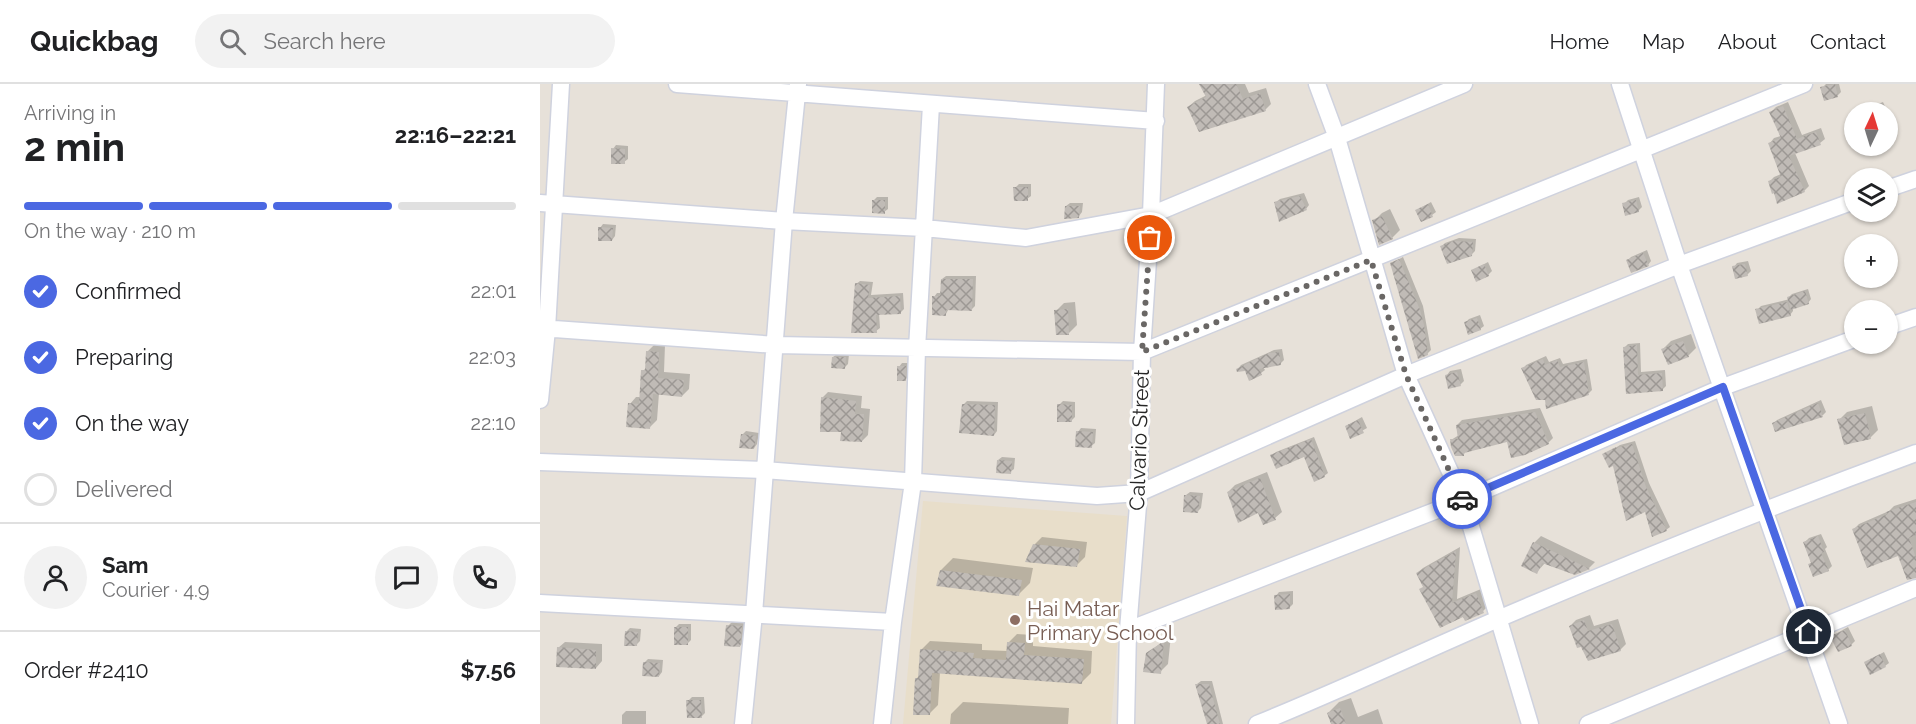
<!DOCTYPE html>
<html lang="en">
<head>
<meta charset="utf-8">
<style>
	:root { --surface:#fff; --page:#f2f2f2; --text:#202124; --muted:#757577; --line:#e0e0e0; --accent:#4b68e2 }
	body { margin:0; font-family:Raleway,sans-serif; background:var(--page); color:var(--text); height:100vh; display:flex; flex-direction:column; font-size:22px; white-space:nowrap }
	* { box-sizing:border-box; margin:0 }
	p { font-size:20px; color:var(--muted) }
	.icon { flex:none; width:33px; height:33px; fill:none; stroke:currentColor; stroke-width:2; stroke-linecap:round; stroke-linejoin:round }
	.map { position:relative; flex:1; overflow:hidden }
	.drawer { display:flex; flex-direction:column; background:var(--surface); width:540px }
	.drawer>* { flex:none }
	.needle { width:39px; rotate:4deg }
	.fabs { position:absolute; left:1304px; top:18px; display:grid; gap:12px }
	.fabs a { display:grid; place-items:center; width:54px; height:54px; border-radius:50%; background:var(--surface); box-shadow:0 2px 4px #0004; font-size:30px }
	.pin { position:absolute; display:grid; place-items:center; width:51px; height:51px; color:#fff; margin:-26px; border:3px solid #fff; border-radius:50%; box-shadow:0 2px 6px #0007 }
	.courier { position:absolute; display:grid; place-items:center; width:60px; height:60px; margin:-30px; border:4px solid #4b68e2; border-radius:50%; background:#fff; color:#222; box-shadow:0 2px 8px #0007 }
	.headline em { font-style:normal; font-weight:700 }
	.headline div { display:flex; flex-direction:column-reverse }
	.headline { display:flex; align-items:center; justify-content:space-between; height:102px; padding:0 24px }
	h1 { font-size:39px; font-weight:700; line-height:45px }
	.bar { display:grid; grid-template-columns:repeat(4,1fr); gap:9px 6px; align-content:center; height:72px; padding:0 24px }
	.bar i { height:8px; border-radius:4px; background:var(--line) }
	.bar .current { background:var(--accent) }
	.bar p { grid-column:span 4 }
	.line { display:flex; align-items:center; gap:15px; padding:0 24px; border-top:2px solid var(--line) }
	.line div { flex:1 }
	.round { display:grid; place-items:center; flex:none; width:63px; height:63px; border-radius:32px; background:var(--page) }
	ol { padding:0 24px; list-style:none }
	li { display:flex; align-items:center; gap:18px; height:66px }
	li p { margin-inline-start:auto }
	li .icon { padding:6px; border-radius:50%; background:var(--accent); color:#fff; stroke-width:4 }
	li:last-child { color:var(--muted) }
	li i { width:33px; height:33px; border:3px solid var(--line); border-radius:50% }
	header { display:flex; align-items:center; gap:36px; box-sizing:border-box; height:84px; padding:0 30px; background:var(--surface); border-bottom:2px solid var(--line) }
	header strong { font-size:28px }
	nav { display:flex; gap:33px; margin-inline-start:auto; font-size:21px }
	.search { width:420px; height:54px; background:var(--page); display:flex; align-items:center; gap:15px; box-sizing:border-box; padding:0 21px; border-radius:33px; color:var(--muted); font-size:22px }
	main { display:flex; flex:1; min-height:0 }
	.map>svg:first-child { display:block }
	.education { fill:#e8deca }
	.shadow { fill:#0003 }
	.building { fill:url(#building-cross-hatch) }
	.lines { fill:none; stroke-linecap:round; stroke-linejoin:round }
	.minor-casing { stroke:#cfd2de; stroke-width:19 }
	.minor { stroke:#fff; stroke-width:16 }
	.done { stroke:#6a6765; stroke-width:6; stroke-dasharray:0 10.8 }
	.route { stroke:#4b68e2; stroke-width:8 }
	.education-dot { fill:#8d6e63; stroke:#fff; stroke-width:2 }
	.labels { text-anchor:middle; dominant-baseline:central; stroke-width:6; stroke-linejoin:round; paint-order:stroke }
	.street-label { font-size:21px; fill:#262626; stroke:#fff }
	.education-label { font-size:21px; fill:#785e54; stroke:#fff; text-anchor:start }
</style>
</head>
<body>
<header>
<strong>Quickbag</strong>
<div class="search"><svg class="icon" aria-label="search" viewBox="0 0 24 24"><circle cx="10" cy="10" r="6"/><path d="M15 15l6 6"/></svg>Search here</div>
<nav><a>Home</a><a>Map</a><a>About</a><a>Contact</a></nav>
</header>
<main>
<section class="drawer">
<div class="headline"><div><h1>2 min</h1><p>Arriving in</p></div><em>22:16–22:21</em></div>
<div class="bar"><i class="current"></i><i class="current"></i><i class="current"></i><i></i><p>On the way · 210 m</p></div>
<ol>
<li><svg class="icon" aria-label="check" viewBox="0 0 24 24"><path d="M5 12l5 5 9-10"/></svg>Confirmed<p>22:01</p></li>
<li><svg class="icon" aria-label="check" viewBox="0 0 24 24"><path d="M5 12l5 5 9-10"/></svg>Preparing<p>22:03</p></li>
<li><svg class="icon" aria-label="check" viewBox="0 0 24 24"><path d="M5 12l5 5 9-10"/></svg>On the way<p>22:10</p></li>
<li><i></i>Delivered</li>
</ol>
<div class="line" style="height:108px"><a class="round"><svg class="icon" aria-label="person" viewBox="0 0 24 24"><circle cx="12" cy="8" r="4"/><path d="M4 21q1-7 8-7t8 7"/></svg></a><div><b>Sam</b><p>Courier · 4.9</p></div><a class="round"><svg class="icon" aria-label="chat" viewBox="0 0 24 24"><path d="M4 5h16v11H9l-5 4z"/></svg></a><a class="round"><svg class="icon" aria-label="phone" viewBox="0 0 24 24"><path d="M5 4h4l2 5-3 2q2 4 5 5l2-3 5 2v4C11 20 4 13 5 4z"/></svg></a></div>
<div class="line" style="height:78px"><div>Order #2410</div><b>$7.56</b></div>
</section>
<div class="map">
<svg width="1376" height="640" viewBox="0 0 1376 640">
	<defs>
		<pattern id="building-cross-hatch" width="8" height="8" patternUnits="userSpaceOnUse" patternTransform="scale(1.5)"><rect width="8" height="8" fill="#c0bbb6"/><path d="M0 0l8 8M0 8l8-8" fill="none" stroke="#9c9894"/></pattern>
	</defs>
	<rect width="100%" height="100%" fill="#e7e1d9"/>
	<path class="education" d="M383,417L587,432L571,640H363Z"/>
	<path class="shadow" d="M660,0H705L709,9L726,4L731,20L725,26L648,23L655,17L667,11Z
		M1286,0H1299L1301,8L1298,11L1282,4Z
		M1248,18L1262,51L1281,44L1285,55L1280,59L1255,69L1269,102L1264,107L1229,98L1234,93L1241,90L1230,59L1234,54L1241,52L1231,28L1236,23Z
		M1343,18L1348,29L1347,30L1318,28Z
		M1314,30V46L1311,47L1309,34Z
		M76,61L88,62V75L84,78L73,65Z
		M479,100H491V112L487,115L475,104Z
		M764,109L769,121L766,125L736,118L740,115Z
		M337,113H348V125L344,128L334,116Z
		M1099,113L1102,123L1098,127L1084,120L1088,116Z
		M891,118L896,128L892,131L877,126Z
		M530,119H543L542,128L539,132L526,122Z
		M850,125L860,146L852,154L840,159L834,137L842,129Z
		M63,140L76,141L75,152L72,156L60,144Z
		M919,154L936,155L935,167L932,170L902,162L905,159Z
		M1107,166L1111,177L1108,181L1088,176L1091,173Z
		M863,173L883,222L891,266L887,270L852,179Z
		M1208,177L1211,187L1207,191L1194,183L1197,179Z
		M948,178L952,187L948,191L933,186Z
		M406,192H436L435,222L431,226L409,224L406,230L394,213L397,209H402V195Z
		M320,197L333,198L331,211L363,209L364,225L361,228L339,229L340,244L336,247L316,200Z
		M1268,205L1271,215L1268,219L1253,224V227L1250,231L1217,226L1221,222L1250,215L1249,213L1252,210Z
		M535,218L537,241L529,249L516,227L524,219Z
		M940,231L944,242L940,245L926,238L929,235Z
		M1151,250L1156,264L1148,272L1123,265L1131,257Z
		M1100,259L1101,288L1125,286L1126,302L1122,306L1088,308L1084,264L1088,260Z
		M114,261H125L124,288L150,290L149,305L142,312L119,309L117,336L110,343L90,320L96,313H101L103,287L107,283V268Z
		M742,265L744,276L740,280L723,283L725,286L721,289L698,285L701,281L734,266Z
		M297,270H309L308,280L304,284L293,273Z
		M1006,272L1009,278L1020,274L1023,280L1047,275L1052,306L1049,309L1007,314L983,285L986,281Z
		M362,279H369V292L365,296L359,283Z
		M921,285L924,297L920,301L907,291L910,287Z
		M288,308L322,312L321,324L330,325L328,351L322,357L302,346L282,314Z
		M1281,316L1286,328L1283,331L1236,346L1234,339L1237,336Z
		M427,317L458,318L457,347L454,351L423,321Z
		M523,317L535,318V333L531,337L519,321Z
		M1332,322L1338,346L1330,354L1299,336L1307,328Z
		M1000,324L1013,354L1008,359L968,356L927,366L924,370L911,356L919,351L917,341L922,336Z
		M822,333L827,344L811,353L806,342Z
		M541,344L556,345L555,359L551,362L538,348Z
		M206,347L219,349L217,360L214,364L202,351Z
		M774,353L788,389L784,392L765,371H732L736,368Z
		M1095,357L1109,399L1130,443L1126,446L1106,426L1074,380L1064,371L1080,361Z
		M462,373L475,374L474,385L470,388L458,376Z
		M727,388L742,428L735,434L719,427L688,408L695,401Z
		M650,408L663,409L661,424L658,427L646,411Z
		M1376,415V489L1359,470L1314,445L1319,440L1349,427L1354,422Z
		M1281,450L1287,463L1285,465L1292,482L1288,486L1272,478L1265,458L1269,454Z
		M1001,452L1055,478L1049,484L1035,489L1005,479L997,488L994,459Z
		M502,453L547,458L545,473L537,481L494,461Z
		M920,463L917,515L941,505L948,522L943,527L925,535L884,502L877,489L883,484Z
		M413,474L493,484L490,499L478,511L401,486Z
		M753,507V520L750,523L736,512L739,508Z
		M1050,531L1054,542L1078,535L1086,560L1080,566L1030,542L1036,536Z
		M196,534L209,535L208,554L200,562L188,542Z
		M139,540H151V556L148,559L135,544Z
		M1308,543L1315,557L1311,561L1292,552Z
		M90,544L101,545L100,557L97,560L86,548Z
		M477,550L493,551V562L552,567L551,589L542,598L400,588L398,621L389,630L376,595L380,591L381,566L390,557L442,560V566L468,567V559Z
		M631,551L628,580L620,588L607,570Z
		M25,558L62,560V577L56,584L18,564Z
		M1344,568L1349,579L1345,582L1326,578Z
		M108,575L123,576L122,588L119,592L104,579Z
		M661,597H672L683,640H668L657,600Z
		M152,613H164L165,629L161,633L148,617Z
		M811,614L818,633L838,625L843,640H793L788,629L799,618Z
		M423,618L529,624L528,640H410L411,630Z
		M86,627H106V640H82V631Z"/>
	<path class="building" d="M659,0H696L703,15L720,9L726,27L659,48L647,23L666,13Z
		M1295,0L1298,13L1284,17L1280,3Z
		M1243,22L1257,55L1276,48L1281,61L1249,72L1265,108L1237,120L1234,109L1232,110L1228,97L1241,93L1228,59L1241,54L1229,28Z
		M71,64L85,65V80H71Z
		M473,103H488V117H474Z
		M760,112L767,126L739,138L734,118Z
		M332,116H345V130L332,129Z
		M1096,116L1099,128L1085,132L1082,119Z
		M888,120L893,133L881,138L875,126Z
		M525,122H540L539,134L524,135Z
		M842,132L853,155L839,161L832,136Z
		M58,143L73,144L72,157H58Z
		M914,157L933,158L932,172L907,180L900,162Z
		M1103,169L1109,182L1091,189L1086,176Z
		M859,175L880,226L884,241L888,271L878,275L850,179Z
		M944,180L949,192L936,198L931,186Z
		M1205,180L1208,192L1195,195L1192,182Z
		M401,195H433L432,227L406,226V232L392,231V212H400Z
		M315,199L330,201L328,214L360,212L361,230L336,231L337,249H311Z
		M1265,207L1269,220L1251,226L1247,213Z
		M1247,218L1251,232L1219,240L1215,225Z
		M528,225L529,251H516L514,226Z
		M937,234L941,246L928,251L924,238Z
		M1143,257L1149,273L1128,281L1121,265Z
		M1097,261L1098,291L1122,289L1123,307L1086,310L1083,263Z
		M106,267L119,268L118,294L144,296L142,313L113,310L110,345L86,343L88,319L99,320L101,286H105Z
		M739,268L741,281L719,285L722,291L709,297L705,287L697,288L696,285L729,269Z
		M292,273H306L305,285L291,284Z
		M1003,275L1005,281L1017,276L1020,283L1044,278L1049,311L1006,325L1005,316H996L981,284Z
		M357,282H366V297H357Z
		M917,288L921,302L908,305L905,291Z
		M281,313L316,317L315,330H324L322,358L300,357L301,348H280Z
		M1278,319L1283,333L1235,348L1232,339Z
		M422,320L455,321L454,352L419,349Z
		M517,320L532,321V338H517Z
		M995,328L1009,360L985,371L971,374L967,358L924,369V372H915L911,363L910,355H918L916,341Z
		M1325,329L1331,355L1304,361L1297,335Z
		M818,336L824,349L810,355L805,342Z
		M536,347L553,348L552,364L535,363Z
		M201,350L216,352L214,365L199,364Z
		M771,355L785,393L774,398L764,373L736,385L730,371Z
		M1092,360L1106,403L1127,447L1112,453L1105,428L1086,437L1073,382L1069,384L1062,370L1076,363V364Z
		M457,376L472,377L471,390L456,389Z
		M720,394L736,436L723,441L718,429L698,439L687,408Z
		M644,411L660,412L658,429L643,428Z
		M1376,418V451L1369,454L1376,474V494L1367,496L1358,472L1327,484L1312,445L1348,430L1346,428Z
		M1278,452L1284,468L1281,469L1289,487L1273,493L1268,480L1271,479L1263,458Z
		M993,458L1050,485L1035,491L1002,479L997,490L981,482Z
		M493,460L540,465L537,483L485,478Z
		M916,467L912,519L936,509L944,529L925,537L923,533L900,544L879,505L883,503L876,489Z
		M400,486L482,496L479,512L396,502Z
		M750,510V525L735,526L734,511Z
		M1044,536L1048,547L1072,540L1081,567L1048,577L1041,563L1037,564L1029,542Z
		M186,541L202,542L200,563L184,562Z
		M134,543H148V561H134Z
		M1305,546L1312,562L1298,568L1290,552Z
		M85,547L98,548L97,562H84Z
		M624,557L621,590L603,588L606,569Z
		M467,558L485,559L484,571L544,575L542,600L392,589L390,631H373L375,594H378L380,565L434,569L433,574L466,576Z
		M17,563L56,566V585L16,583Z
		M1340,570L1346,583L1330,591L1324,578Z
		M103,578L120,579L119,593L102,592Z
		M655,600H669L680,640H667Z
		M146,616H161L162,634H147Z
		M800,624L806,640H791L787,629Z"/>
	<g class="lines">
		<g class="minor-casing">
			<path id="minor" d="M137,0L616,37
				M777,0L797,54L866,291L923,416L990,640
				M1080,0L1139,181L1299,640
				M1347,105L1376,95
				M0,119L244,137L384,144L486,154L611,131L924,0
				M1347,243L1376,233
				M0,244L236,261L602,268L1264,0
				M0,316L7,245L21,0
				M0,378L224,386L557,412L599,409L866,291L1139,181L1314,117
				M0,519L353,538
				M588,546L923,416L1183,303L1314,255
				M203,640L214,530L244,137L258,0
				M342,640L353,538L373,398L377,265L391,21
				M586,640L588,546L599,409L602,268L611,131L616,0
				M717,640C798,607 878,570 958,535C1096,476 1235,421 1376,369
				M1048,640L1376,504"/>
		</g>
		<use href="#minor" class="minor"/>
	</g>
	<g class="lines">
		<path class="done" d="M610,154L602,268L831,176L866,291L922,415"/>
		<path class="route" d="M922,415L1183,303L1269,548"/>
	</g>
	<circle class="education-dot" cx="475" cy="536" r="6"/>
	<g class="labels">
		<g class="street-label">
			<text transform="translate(599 356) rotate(-88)">Calvario Street</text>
		</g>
		<g class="education-label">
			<text x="487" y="524">Hai Matar<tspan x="487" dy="24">Primary School</tspan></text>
		</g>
	</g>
</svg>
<div class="fabs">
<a><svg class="needle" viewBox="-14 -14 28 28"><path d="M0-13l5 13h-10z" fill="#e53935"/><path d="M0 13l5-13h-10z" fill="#757577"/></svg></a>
<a><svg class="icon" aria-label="layers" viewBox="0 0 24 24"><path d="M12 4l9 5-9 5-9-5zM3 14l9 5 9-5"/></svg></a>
<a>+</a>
<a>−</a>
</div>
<div class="pin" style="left:610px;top:154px;background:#ea580c"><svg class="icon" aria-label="bag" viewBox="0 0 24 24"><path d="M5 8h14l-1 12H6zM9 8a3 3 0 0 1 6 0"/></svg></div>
<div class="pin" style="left:1269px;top:548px;background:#1f2937"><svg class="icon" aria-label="home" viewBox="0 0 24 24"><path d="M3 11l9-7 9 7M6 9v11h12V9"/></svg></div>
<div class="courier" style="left:922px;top:415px"><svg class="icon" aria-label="car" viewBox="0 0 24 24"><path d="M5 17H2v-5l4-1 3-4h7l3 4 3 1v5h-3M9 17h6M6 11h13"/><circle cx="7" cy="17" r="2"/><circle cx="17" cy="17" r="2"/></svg></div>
</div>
</main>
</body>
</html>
